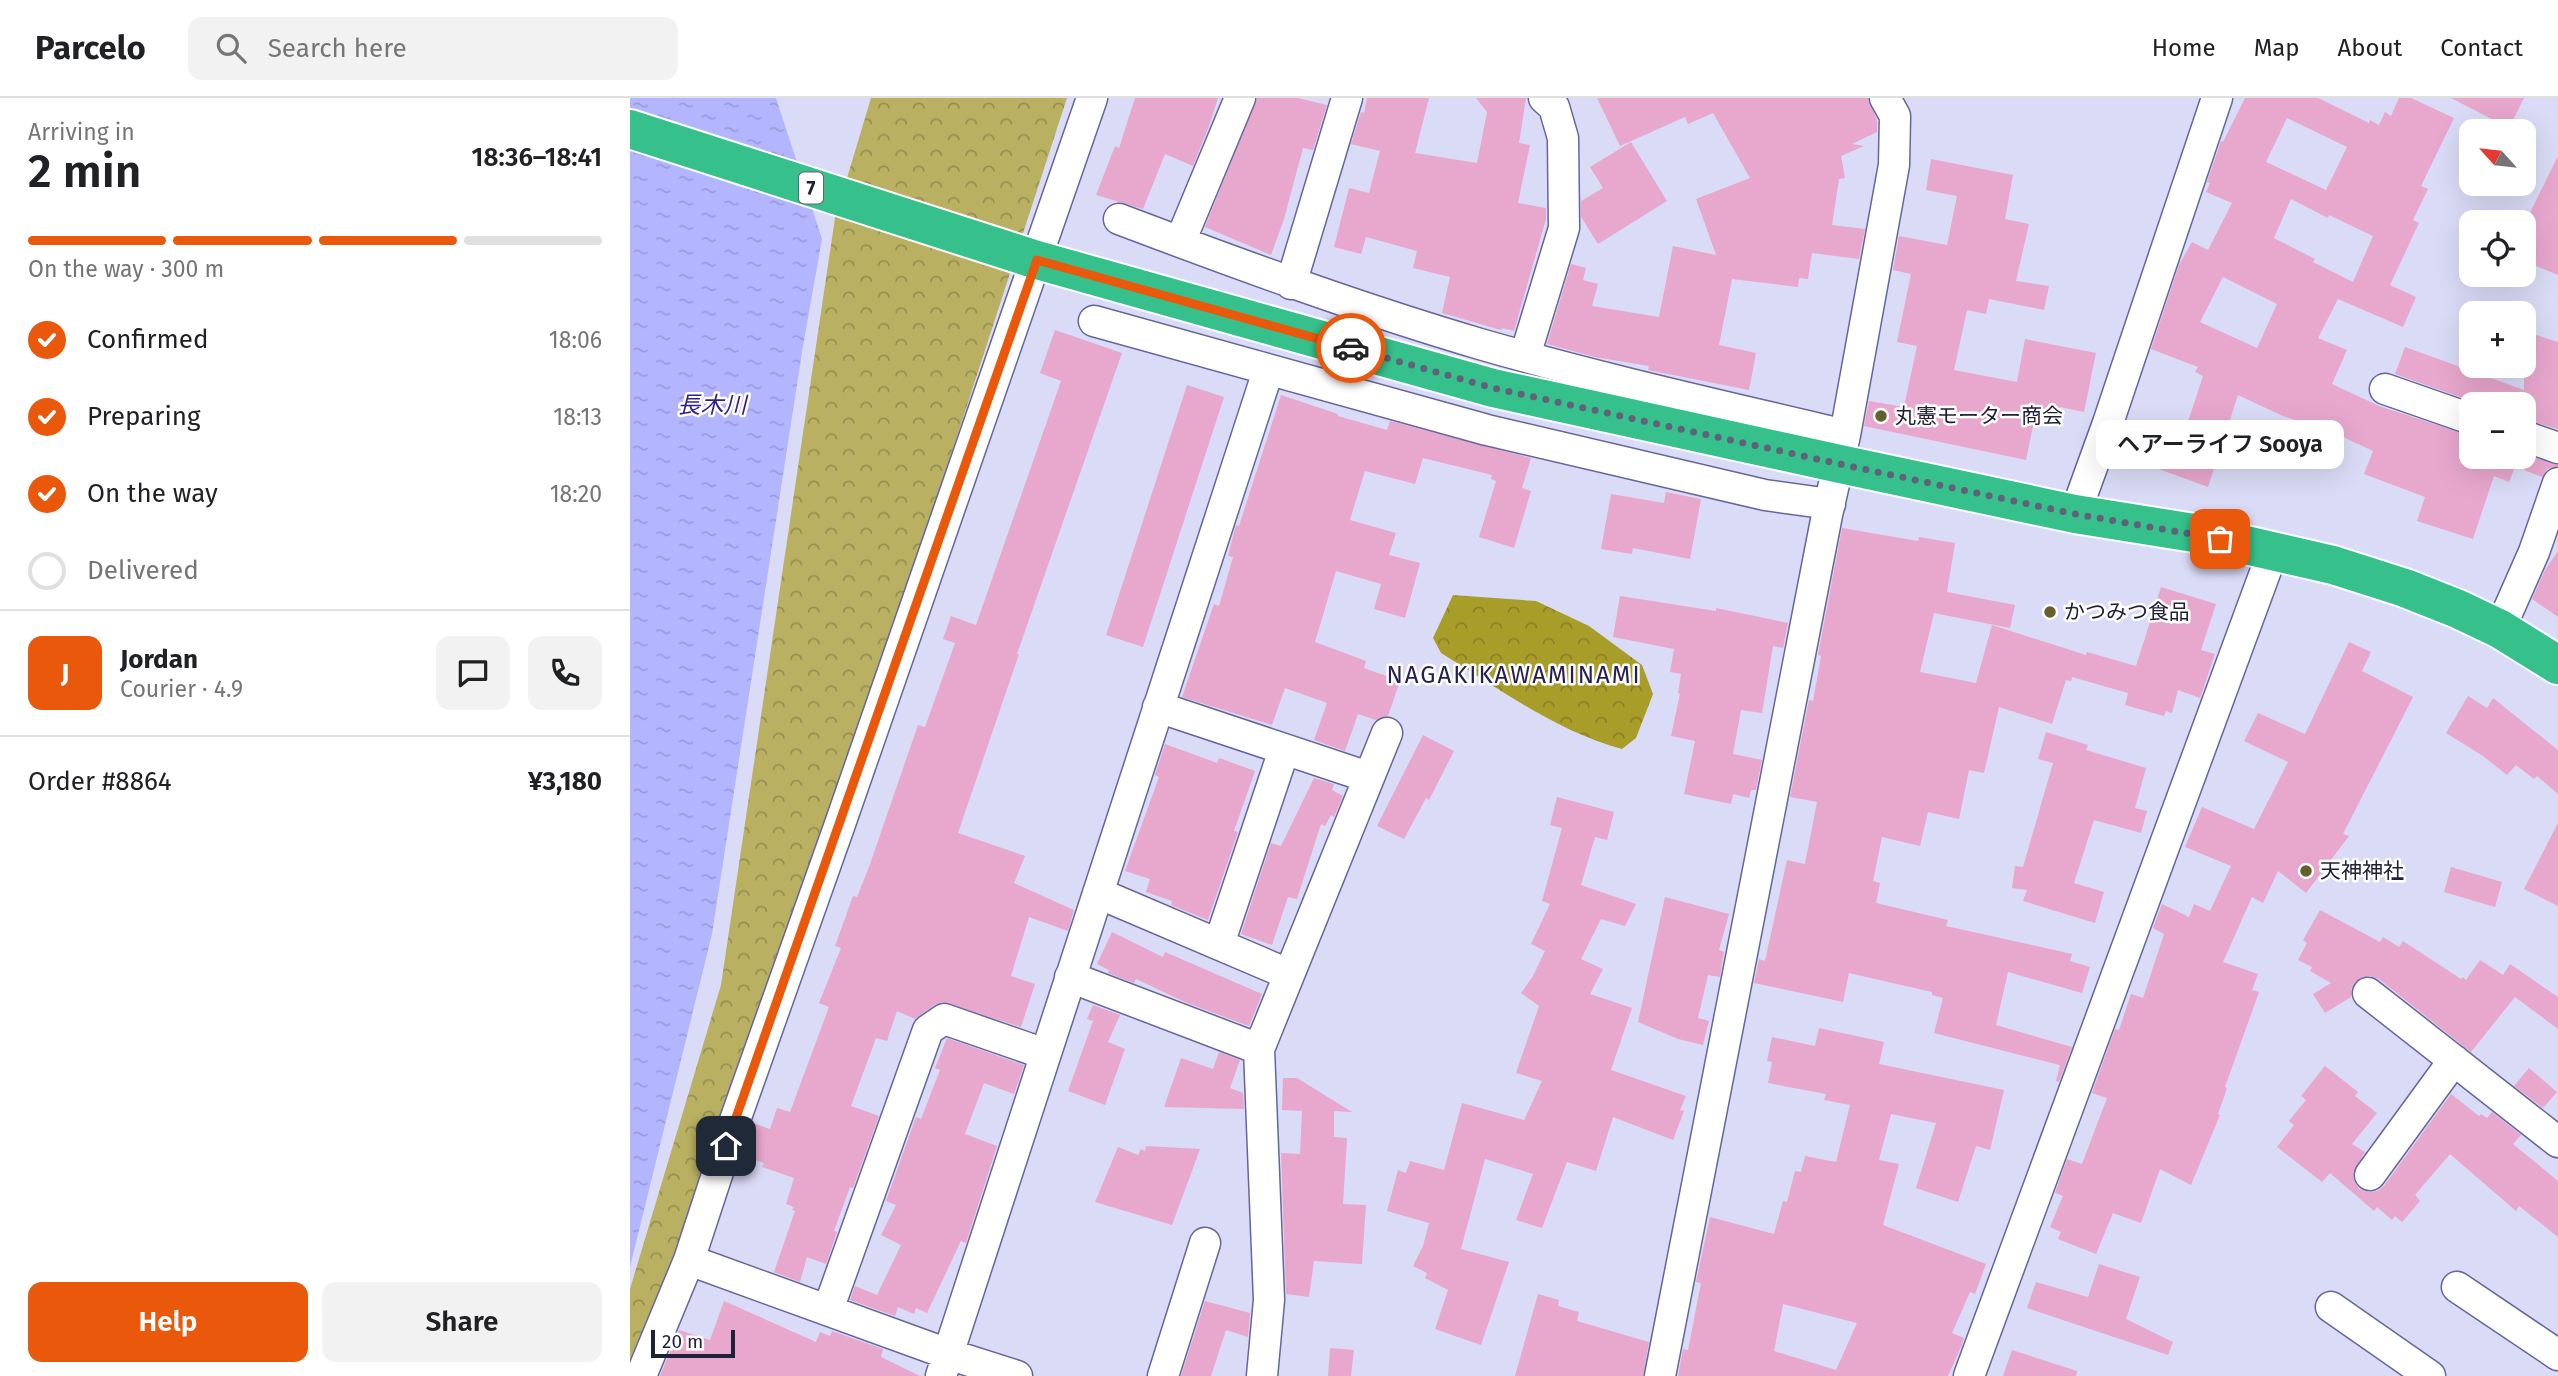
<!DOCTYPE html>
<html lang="en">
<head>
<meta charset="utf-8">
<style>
	:root { --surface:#fff; --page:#f2f2f2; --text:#202124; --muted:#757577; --line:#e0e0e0; --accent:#ea580c }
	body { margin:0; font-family:"Fira Sans","Noto Sans JP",sans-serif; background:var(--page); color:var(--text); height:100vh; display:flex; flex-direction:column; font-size:26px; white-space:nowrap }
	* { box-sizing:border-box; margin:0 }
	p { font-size:23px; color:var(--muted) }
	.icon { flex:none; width:38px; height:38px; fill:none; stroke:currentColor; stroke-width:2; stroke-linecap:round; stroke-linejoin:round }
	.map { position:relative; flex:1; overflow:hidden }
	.panel { display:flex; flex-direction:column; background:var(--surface); width:630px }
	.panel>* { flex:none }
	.needle { width:46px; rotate:297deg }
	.fabs { position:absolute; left:1829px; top:21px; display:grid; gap:14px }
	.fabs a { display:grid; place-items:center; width:77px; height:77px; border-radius:14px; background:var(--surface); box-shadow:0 7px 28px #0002; font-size:35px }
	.scale { position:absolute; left:21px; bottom:18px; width:84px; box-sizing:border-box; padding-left:7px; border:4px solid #202038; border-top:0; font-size:19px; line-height:24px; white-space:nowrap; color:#202038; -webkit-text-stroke:5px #fff; paint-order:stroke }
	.pin { position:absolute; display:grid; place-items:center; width:60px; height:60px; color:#fff; margin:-30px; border-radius:14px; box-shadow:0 4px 10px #0006 }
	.courier { position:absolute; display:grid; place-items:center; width:70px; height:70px; margin:-35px; border:5px solid #ea580c; border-radius:50%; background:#fff; color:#222; box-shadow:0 2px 9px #0007 }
	.bubble { position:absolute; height:49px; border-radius:14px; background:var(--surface); box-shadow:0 7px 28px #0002; font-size:23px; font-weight:600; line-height:49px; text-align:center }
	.head em { font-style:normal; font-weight:600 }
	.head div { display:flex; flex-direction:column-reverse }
	.head { display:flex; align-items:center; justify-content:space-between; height:119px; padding:0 28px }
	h1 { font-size:46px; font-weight:600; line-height:52px }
	.bar { display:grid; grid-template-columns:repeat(4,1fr); gap:10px 7px; align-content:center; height:84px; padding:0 28px }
	.bar i { height:9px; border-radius:5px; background:var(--line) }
	.bar .on { background:var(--accent) }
	.bar p { grid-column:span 4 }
	.line { display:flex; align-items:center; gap:18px; padding:0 28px; border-top:2px solid var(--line) }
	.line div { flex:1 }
	.round { display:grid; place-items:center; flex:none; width:74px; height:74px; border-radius:14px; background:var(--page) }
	ol { padding:0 28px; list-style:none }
	li { display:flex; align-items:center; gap:21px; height:77px }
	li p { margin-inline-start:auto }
	li .icon { padding:7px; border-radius:50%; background:var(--accent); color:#fff; stroke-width:4 }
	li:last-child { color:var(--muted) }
	li i { width:38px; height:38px; border:4px solid var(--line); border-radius:50% }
	.primary-button { display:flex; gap:14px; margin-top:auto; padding:14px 28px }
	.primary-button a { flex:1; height:80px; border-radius:14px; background:var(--accent); color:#fff; font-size:28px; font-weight:600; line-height:80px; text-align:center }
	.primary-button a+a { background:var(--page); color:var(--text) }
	header { display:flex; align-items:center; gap:42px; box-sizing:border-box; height:98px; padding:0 35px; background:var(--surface); border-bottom:2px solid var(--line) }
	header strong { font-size:33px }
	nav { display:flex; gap:38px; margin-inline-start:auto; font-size:24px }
	.search { width:490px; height:63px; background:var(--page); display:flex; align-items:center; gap:18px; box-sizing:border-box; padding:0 24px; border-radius:14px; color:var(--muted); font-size:26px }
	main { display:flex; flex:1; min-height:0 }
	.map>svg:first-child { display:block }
	.forest { fill:url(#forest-crowns) }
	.park { fill:url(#park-crowns) }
	.water { fill:url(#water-ripples) }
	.building { fill:#e8a7cd; fill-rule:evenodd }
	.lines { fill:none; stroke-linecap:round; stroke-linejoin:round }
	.street-casing { stroke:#6565a0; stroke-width:33 }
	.highway-casing { stroke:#fff; stroke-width:42 }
	.street { stroke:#fff; stroke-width:30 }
	.highway { stroke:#36c08c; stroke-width:38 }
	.done { stroke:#61617a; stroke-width:7; stroke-dasharray:0 12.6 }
	.route { stroke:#ea580c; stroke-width:9 }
	.poi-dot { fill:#655f2c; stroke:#fff; stroke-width:2.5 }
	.labels { text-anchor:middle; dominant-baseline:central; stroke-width:5; stroke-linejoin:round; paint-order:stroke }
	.shield { fill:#fff; stroke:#636374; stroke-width:2 }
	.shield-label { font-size:19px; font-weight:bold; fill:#202038 }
	.poi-label { font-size:21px; fill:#202038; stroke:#fff; text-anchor:start }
	.water-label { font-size:23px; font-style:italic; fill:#331e85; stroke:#fff }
	.quarter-label { font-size:24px; letter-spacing:2px; fill:#252054; stroke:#fff }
</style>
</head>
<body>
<header>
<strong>Parcelo</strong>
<div class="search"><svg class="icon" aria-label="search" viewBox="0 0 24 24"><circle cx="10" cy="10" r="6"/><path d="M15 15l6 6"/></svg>Search here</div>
<nav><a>Home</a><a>Map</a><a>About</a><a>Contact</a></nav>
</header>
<main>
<section class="panel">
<div class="head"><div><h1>2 min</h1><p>Arriving in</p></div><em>18:36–18:41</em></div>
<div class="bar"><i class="on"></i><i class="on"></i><i class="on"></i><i></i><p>On the way · 300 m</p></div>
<ol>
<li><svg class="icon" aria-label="check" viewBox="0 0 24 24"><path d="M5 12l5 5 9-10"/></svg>Confirmed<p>18:06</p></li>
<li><svg class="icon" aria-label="check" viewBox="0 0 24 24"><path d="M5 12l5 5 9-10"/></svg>Preparing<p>18:13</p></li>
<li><svg class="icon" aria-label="check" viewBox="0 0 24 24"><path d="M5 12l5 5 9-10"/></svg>On the way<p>18:20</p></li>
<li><i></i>Delivered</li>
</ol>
<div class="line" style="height:126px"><b class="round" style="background:var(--accent);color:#fff">J</b><div><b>Jordan</b><p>Courier · 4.9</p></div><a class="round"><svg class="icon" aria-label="chat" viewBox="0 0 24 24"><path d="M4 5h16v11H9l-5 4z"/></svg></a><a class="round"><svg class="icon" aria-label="phone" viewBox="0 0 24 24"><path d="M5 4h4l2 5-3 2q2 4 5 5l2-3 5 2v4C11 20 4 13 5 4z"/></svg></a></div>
<div class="line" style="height:91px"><div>Order #8864</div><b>¥3,180</b></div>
<div class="primary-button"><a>Help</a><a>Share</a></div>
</section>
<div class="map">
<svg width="1928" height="1278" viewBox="0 0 1928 1278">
	<defs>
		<pattern id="forest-crowns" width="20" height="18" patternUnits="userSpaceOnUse" patternTransform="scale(1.75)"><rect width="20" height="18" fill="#a99d2a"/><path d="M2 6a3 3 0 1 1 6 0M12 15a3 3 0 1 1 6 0" fill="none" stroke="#898025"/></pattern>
		<pattern id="park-crowns" width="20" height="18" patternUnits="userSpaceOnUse" patternTransform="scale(1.75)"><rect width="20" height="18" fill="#b9b061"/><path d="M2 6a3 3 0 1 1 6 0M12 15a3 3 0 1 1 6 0" fill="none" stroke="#968f51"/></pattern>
		<pattern id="water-ripples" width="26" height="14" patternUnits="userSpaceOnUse" patternTransform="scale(1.75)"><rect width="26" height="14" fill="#b4b5ff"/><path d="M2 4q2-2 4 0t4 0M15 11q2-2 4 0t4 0" fill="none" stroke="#9a9bdb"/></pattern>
	</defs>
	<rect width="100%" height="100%" fill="#dadbf6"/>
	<path class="forest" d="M823,497L906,503L959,528L1012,567L1023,596L1006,640L992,651C926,633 868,590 811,555L803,540Z"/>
	<path class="park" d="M241,0H437L239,609L52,1158L0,1278V1191L91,887L205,120Z"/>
	<path class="water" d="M0,0H146L192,141L173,248L82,836L0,1169Z"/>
	<path class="building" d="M505,0H588L579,28L563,68L535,56L513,111L466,97L485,48L489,50Z
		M627,0H668L697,7L683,52L673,50L654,121L641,157L575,129Z
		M737,0H799L785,55L847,65L857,14L846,0H896L889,45L900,47L888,105L916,110V121L884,233L872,230L871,232L812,215L820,179L783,170L787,153L736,139L731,156L704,149L719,90L739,95L750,53L721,46L731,14L734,15Z
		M967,0H1238L1247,22V34L1222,46L1234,48L1211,58L1215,80L1209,81L1202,127L1235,131L1229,161L1182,155L1178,181L1169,180L1168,189L1102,181L1089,247L1126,255L1119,292L1018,272L1019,268L965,259L917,246L941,166L956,170L953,182L968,186L962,208L1029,219L1043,148L1086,157L1066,101L1120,80L1083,15L1058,26L1055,19L990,48Z
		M1615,0H1688L1739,25L1740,22L1749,27L1755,14L1761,18L1769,0H1781L1824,20L1791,88L1798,91L1783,122L1789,125L1760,187L1786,199L1773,229L1708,201L1688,240L1717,252L1702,286L1749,308L1841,338V359H1889L1879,384L1864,378L1843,441L1787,423L1795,399L1734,376L1743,353L1696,331L1653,318L1608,297L1578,389L1518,367L1526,341L1550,348L1573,278L1565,274L1568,269L1521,251L1549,167L1562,144L1578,152L1602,105L1576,94L1580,85L1577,84L1591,43L1593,44ZM1657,20L1717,49L1696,92L1636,64ZM1661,101L1698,120L1699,117L1743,138L1723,184L1683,164L1685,161L1644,140ZM1593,179L1647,206L1627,250L1570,224Z
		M1821,0H1894L1879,30Z
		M1001,44L1037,103L968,146L951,119V103L973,90L960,69Z
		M1928,58V177L1894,163V127Z
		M1301,61L1383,77L1375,121L1399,126L1386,183L1419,188L1414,212L1359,201L1356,216L1337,212L1324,272L1387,284L1395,241L1466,255L1454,314L1430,309L1426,328L1404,323L1396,362L1234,328L1239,303L1274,309L1287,248L1267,244L1281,176L1263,172L1269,138L1317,147L1327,98L1296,92Z
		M425,232L492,255L387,556H389L328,735L395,758L384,785L444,812L438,833L399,819L381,878L405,886L391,929L312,904L304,907L285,921L267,913L257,943L246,940L221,1008L249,1018L223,1090L220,1089L204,1133L207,1134L196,1166L177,1159L170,1184L144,1174L165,1113L162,1112L164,1109L156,1106L164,1080L132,1069L134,1065L112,1057L123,1025L140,1031L147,1010L160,1014L199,909L189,905L211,850L205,848L223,798L227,799L239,769L288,627L295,629L325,545L313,541L321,518L346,527L431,283L410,275Z
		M1894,233L1928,244V331L1894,321V306H1850L1765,276L1775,249L1894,292Z
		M557,287L594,299L513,549L476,537Z
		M651,297L708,316V318L757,332L760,323L901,360L892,390L901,393L884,450L849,439L866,383L861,381L862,377L793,360L785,386L735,373L720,422L766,435L759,457L790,465L775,520L744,511L751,486L706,473L685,544L736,563L734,570L770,583L758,618L746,622L728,616L715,653L684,642L697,605L655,590L642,627L552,599L584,506L589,508L603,459L598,458L606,427L609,428Z
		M1894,356L1928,367V368L1917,371L1912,379L1894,372Z
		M1036,394L1071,401L1060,461L1003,450L1002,456L971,451L981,396L1034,405Z
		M1212,430L1288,443L1289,439L1325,445L1317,494L1385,507L1380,530L1304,515L1290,574L1346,585L1362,527L1456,557L1457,554L1506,568L1531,489L1586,506L1571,552L1585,556L1570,600L1548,592L1542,615L1536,613L1534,618L1495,607L1498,595L1442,579L1441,583L1436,582L1422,626L1369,609L1354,675L1339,672L1329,721L1298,714L1290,748L1252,739L1243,783L1250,785L1246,805L1318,822L1316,828L1442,856L1440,863L1460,869L1452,895L1378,874L1366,927L1442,949L1429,984L1426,983L1430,967L1304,935L1313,900L1302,897V894L1219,875L1213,904L1124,885L1129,861L1135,863L1157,762L1175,766L1187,704L1160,699L1179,602L1183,603L1191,558L1188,557Z
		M1928,453V519L1902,501L1915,472Z
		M990,498L1086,513V510L1158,525L1153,550L1143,548L1132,615L1111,612L1103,656L1132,662L1126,692H1121L1119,700L1103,696L1101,706L1054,696L1065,643L1041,638L1050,596L1048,595L1051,576L1040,574L1044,551L983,539Z
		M1719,544L1741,554L1732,573L1783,599L1713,736L1719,738L1676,795L1648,773L1633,805L1622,799L1593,864L1628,876L1622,892L1629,894L1595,989L1597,990L1588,1016L1590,1017L1561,1087L1530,1071L1511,1125L1483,1115L1466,1156L1428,1141L1431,1134L1420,1129L1433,1098L1425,1095L1437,1061L1452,1066L1477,1000L1462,995L1485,931L1489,932L1501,896L1513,900L1534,836L1523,830L1532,806L1559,819L1564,806L1580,813L1601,768L1555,749L1572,709L1624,731L1658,664L1614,643L1628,615L1675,636Z
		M1838,598L1857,610L1863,600L1928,652V696L1907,678L1904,681L1886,667L1877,677L1853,658L1816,635Z
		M1416,634L1458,647L1456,652L1516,670L1505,710L1517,713L1511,735L1464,722L1444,785L1474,794L1465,825L1393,803L1397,792L1382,790L1385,768L1393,769L1423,665L1408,661Z
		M793,637L824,653L799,702L796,700L774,741L747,728Z
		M535,646L587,665L589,660L625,673L604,733L608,734L578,822L541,807L542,803L516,794L520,781L495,773L529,679L525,677Z
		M684,680L704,686L702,692L713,698L704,719L701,717L695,728L691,726L667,801L658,799L642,847L611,836L641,745L651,748Z
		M927,699L984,714L977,742L965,739L951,787L1006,806L995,828L971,821L951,861L973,871L960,896L1002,910L981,972L1056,998L1050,1012L1054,1013L1043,1042L983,1019L966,1073L937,1064L912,1130L886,1122L903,1076L855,1061L831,1151L879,1164L851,1247L805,1231L818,1192L795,1180L797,1175L783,1168L793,1148L799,1125L757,1113L768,1072L776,1075L780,1063L814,1072L832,1005L894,1022L912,983L886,975L909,908L891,895L903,878L915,853L901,846L920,806L912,803L932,730L920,727Z
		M1928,725V808L1894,791Z
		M1821,769L1872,784L1865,809L1814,794Z
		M1035,799L1099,816L1089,852L1094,854L1090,879L1078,877L1068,920L1079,923L1073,947L1048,941L1008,924Z
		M1690,812L1750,844L1753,839L1769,849L1773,843L1831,881L1833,879L1836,882L1850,862L1873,877L1880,866L1928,899V931L1885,899L1841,954L1749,881L1740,878L1732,879L1725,884L1721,892V899L1695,915L1683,896L1701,885L1680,873L1682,869L1668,862L1677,845L1673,842Z
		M482,834L533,859L535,854L632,896L619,928L557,905L506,881L504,885L478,875L479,872L467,866Z
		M463,907L490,917L478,944L495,951L475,1007L438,993L463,923L457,921Z
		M1189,930L1254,944L1249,966L1374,992L1360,1052L1346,1048L1328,1104L1286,1090L1306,1025L1261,1016L1249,1062L1269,1066L1253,1127L1356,1166L1345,1196L1340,1194L1322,1235L1334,1240L1331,1249L1318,1278H1048L1053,1251L1058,1252L1071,1185L1066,1184L1080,1119L1144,1136L1153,1103L1157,1104L1165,1073L1171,1074L1175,1058L1206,1064L1220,1007L1194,1002L1196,996L1138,985L1142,964L1137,963L1142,939L1185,948ZM1153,1206L1227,1225L1206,1272L1144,1253Z
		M317,940L394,967L384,996L354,985L335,1036L367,1048L336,1145L331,1143L297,1215L286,1210L284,1216L268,1209L265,1218L220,1202L225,1188L247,1197L271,1147L251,1137L266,1107L256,1103L286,1019L291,1021L310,972L305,970Z
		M589,954L610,962L600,990L613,995L614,1011L534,1009L551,960L583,971Z
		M1695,968L1728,994L1725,998L1747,1015L1722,1046L1735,1054L1723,1074L1724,1083L1729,1091L1739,1094L1748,1093L1754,1088L1821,996L1849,1018L1851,1016L1857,1020L1862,1014L1891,1037L1883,1046L1928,1083V1139L1889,1108L1886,1113L1820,1056L1785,1097L1790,1103L1772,1124L1765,1118L1762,1122L1747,1109L1744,1113L1700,1075L1692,1084L1647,1049L1664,1027L1659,1023L1676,1002L1671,998Z
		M1899,970L1927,994L1913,1010L1884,988Z
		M653,980H667L722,1014L704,1013V1039L717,1040L713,1106L736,1107L732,1166L684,1163L679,1199L656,1196L651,1055L670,1056L672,1013L652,1012Z
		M516,1048L570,1051L542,1127L465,1104L488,1049L508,1057L511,1051L515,1053Z
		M1469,1166L1510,1179L1496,1221L1543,1244L1538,1257L1397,1210L1406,1184L1458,1199Z
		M908,1196L929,1202L928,1208L949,1214L947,1223L1019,1244L1013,1278H885Z
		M94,1203L186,1244L190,1234L200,1238L202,1233L253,1251L251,1259L290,1278H30L49,1232L80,1242Z
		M575,1203L620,1215L618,1239L596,1232L581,1278H551Z
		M700,1250L724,1252L721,1278H698Z
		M1382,1252L1447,1273L1446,1278H1373Z"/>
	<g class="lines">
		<g class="street-casing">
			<path id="street" d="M489,121C608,166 728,210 850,246C971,281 1093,308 1215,337
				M550,144L610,0
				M661,186L717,0
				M464,223L857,332L1135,397L1200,406
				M895,258L934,130L933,40L924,9L914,0
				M1755,291L1841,321
				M1894,338L1928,350
				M1445,416L1478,325L1587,0
				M1870,531L1904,454L1928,385
				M528,609L738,679
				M468,795L658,876
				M589,846L654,652
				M440,879L629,951L639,1202L632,1278
				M1738,895L1928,1044
				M629,951L757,635
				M1740,1077L1824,962
				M59,1162L318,1256L387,1278
				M1827,1189L1928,1257
				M1701,1209L1800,1278
				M198,1212L298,932L314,921L415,956
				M11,1278L59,1162L104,1025L210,726L462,0
				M311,1278L638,273
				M533,1278L575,1145
				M1030,1278L1197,417L1215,337L1264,67L1265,18L1255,0
				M1339,1278L1643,453"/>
		</g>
		<g class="highway-casing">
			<path id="highway" d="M0,31L407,162L863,290L1210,366L1445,416L1564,435L1703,467L1775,490L1828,511L1870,531L1928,567"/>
		</g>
		<use href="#street" class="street"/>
		<use href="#highway" class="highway"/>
	</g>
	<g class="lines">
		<path class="done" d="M721,250L863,290L1210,366L1445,416L1590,441"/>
		<path class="route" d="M96,1048L407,162L721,250"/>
	</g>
	<g class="poi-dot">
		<circle cx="1251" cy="318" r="7"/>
		<circle cx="1420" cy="514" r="7"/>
		<circle cx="1676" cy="773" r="7"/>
	</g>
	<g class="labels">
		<rect class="shield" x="169" y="74.5" width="24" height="31" rx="5"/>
		<g class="shield-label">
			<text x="181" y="90">7</text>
		</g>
		<g class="poi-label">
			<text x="1265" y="318">丸憲モーター商会</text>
			<text x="1434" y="514">かつみつ食品</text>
			<text x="1690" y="773">天神神社</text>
		</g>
		<g class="water-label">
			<text x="82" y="307">長木川</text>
		</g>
		<g class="quarter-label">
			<text x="884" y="577">NAGAKIKAWAMINAMI</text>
		</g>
	</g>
</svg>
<div class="fabs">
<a><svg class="needle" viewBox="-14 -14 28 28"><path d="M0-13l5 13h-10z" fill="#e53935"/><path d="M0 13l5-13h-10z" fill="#757577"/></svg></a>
<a><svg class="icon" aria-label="locate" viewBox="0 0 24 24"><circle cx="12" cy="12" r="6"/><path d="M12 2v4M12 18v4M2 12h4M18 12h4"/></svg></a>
<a>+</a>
<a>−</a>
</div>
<div class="scale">20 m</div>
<div class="pin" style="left:1590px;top:441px;background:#ea580c"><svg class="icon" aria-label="bag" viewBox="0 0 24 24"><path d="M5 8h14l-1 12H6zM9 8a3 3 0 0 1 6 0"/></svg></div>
<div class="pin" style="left:96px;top:1048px;background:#1f2937"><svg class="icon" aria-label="home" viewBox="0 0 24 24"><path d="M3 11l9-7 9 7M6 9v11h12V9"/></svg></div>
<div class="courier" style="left:721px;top:250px"><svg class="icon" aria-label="car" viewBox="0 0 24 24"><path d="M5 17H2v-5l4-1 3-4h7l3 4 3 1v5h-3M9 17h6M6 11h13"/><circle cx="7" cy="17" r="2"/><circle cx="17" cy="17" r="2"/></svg></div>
<div class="bubble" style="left:1466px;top:322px;width:248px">ヘアーライフ Sooya</div>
</div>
</main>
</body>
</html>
